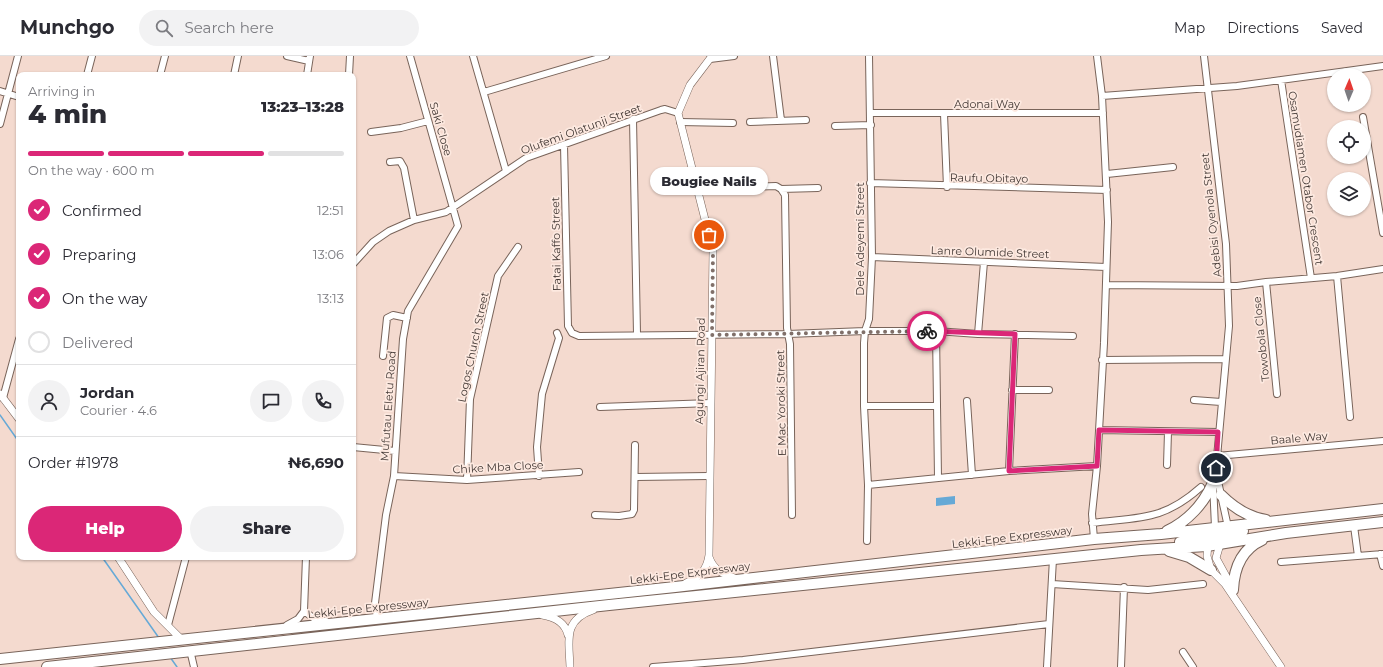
<!DOCTYPE html>
<html lang="en">
<head>
<meta charset="utf-8">
<style>
	:root { --surface:#fff; --page:#f2f2f3; --text:#2b2b33; --muted:#7c7c81; --line:#e1e1e2; --accent:#db2777 }
	body { margin:0; font-family:Montserrat,sans-serif; background:var(--page); color:var(--text); height:100vh; display:flex; flex-direction:column; font-size:15px; white-space:nowrap }
	* { box-sizing:border-box; margin:0 }
	p { font-size:13px; color:var(--muted) }
	.icon { flex:none; width:22px; height:22px; fill:none; stroke:currentColor; stroke-width:2; stroke-linecap:round; stroke-linejoin:round }
	.map { position:relative; flex:1; overflow:hidden }
	.drawer { position:absolute; left:16px; top:16px; width:340px; height:488px; display:flex; flex-direction:column; background:var(--surface); border-radius:8px; box-shadow:0 1px 3px #0004 }
	.drawer>* { flex:none }
	.needle { width:26px; rotate:2deg }
	.fabs { position:absolute; left:1327px; top:12px; display:grid; gap:8px }
	.fabs a { display:grid; place-items:center; width:44px; height:44px; border-radius:50%; background:var(--surface); box-shadow:0 1px 3px #0004; font-size:20px }
	.pin { position:absolute; display:grid; place-items:center; width:34px; height:34px; color:#fff; margin:-17px; border:2px solid #fff; border-radius:50%; box-shadow:0 1px 4px #0007 }
	.courier { position:absolute; display:grid; place-items:center; width:40px; height:40px; margin:-20px; border:3px solid #db2777; border-radius:50%; background:#fff; color:#222; box-shadow:0 1px 5px #0007 }
	.bubble { position:absolute; height:28px; border-radius:14px; background:var(--surface); box-shadow:0 1px 3px #0004; font-size:13px; font-weight:800; line-height:28px; text-align:center }
	.headline em { font-style:normal; font-weight:800 }
	.headline div { display:flex; flex-direction:column-reverse }
	.headline { display:flex; align-items:center; justify-content:space-between; height:68px; padding:0 12px }
	h1 { font-size:26px; font-weight:800; line-height:30px }
	.bar { display:grid; grid-template-columns:repeat(4,1fr); gap:6px 4px; align-content:center; height:48px; padding:0 12px }
	.bar i { height:5px; border-radius:3px; background:var(--line) }
	.bar .active { background:var(--accent) }
	.bar p { grid-column:span 4 }
	.line { display:flex; align-items:center; gap:10px; padding:0 12px; border-top:1px solid var(--line) }
	.line div { flex:1 }
	.round { display:grid; place-items:center; flex:none; width:42px; height:42px; border-radius:21px; background:var(--page) }
	ol { padding:0 12px; list-style:none }
	li { display:flex; align-items:center; gap:12px; height:44px }
	li p { margin-inline-start:auto }
	li .icon { padding:4px; border-radius:50%; background:var(--accent); color:#fff; stroke-width:4 }
	li:last-child { color:var(--muted) }
	li i { width:22px; height:22px; border:2px solid var(--line); border-radius:50% }
	.button { display:flex; gap:8px; margin-top:auto; padding:8px 12px }
	.button a { flex:1; height:46px; border-radius:24px; background:var(--accent); color:#fff; font-size:16px; font-weight:800; line-height:46px; text-align:center }
	.button a+a { background:var(--page); color:var(--text) }
	header { display:flex; align-items:center; gap:24px; box-sizing:border-box; height:56px; padding:0 20px; background:var(--surface); border-bottom:1px solid var(--line) }
	header strong { font-size:19px }
	nav { display:flex; gap:22px; margin-inline-start:auto; font-size:14px }
	.search { width:280px; height:36px; background:var(--page); display:flex; align-items:center; gap:10px; box-sizing:border-box; padding:0 14px; border-radius:22px; color:var(--muted); font-size:15px }
	.map>svg:first-child { display:block }
	.water { fill:#66a9d6 }
	.lines { fill:none; stroke-linecap:round; stroke-linejoin:round }
	.stream { stroke:#66a9d6; stroke-width:1.5 }
	.minor-casing { stroke:#79645a; stroke-width:8 }
	.tertiary-casing { stroke:#79645a; stroke-width:8 }
	.trunk-casing { stroke:#79645a; stroke-width:12 }
	.minor { stroke:#fff; stroke-width:6 }
	.tertiary { stroke:#fff; stroke-width:7 }
	.trunk { stroke:#fff; stroke-width:10 }
	.done { stroke:#80706a; stroke-width:4; stroke-dasharray:0 7.2 }
	.route { stroke:#db2777; stroke-width:5 }
	.labels { text-anchor:middle; dominant-baseline:central; stroke-width:3.5; stroke-linejoin:round; paint-order:stroke }
	.street-label { font-size:11px; fill:#413733; stroke:#fde9e0 }
</style>
</head>
<body>
<header>
<strong>Munchgo</strong>
<div class="search"><svg class="icon" aria-label="search" viewBox="0 0 24 24"><circle cx="10" cy="10" r="6"/><path d="M15 15l6 6"/></svg>Search here</div>
<nav><a>Map</a><a>Directions</a><a>Saved</a></nav>
</header>
<div class="map">
<svg width="1383" height="611" viewBox="0 0 1383 611">
	<rect width="100%" height="100%" fill="#f4dacf"/>
	<path class="water" d="M955,440V448L936,450V442Z"/>
	<g class="lines">
		<path class="stream" d="M0,359L19,386
			M102,501L159,582
			M170,601L177,611"/>
		<g class="minor-casing">
			<path id="minor" d="M287,0L309,5
				M473,0L506,115
				M773,0L781,64
				M1204,0L1226,188L1229,270L1216,412L1213,427L1215,471
				M710,3L734,0
				M87,19L92,0
				M160,19L165,0
				M234,19L238,0
				M307,19L310,0
				M349,19L350,0
				M1281,24L1311,222
				M0,35L19,41
				M484,36L606,0
				M1102,40L1237,30L1383,10
				M870,57H1103
				M944,58L947,131
				M1363,61L1383,177
				M633,63L637,278
				M680,66L733,67
				M750,66L806,64
				M0,68L18,0
				M835,70L871,69
				M371,76L401,72L428,65
				M564,89L568,270L572,277L579,280L788,278L865,275H936L978,278L1073,280
				M390,106L400,105L404,112L414,164
				M1107,118L1173,111
				M870,127L1107,134
				M698,133L776,130L781,133L785,139L787,272L790,288L792,459
				M781,133L818,132
				M872,201L1106,211
				M353,208L373,186L389,175L414,164L446,156L526,102L661,54L665,53L678,57
				M1337,220L1350,361
				M1266,226L1277,338
				M1106,229L1237,230L1266,226L1337,220L1383,213
				M936,275L938,422
				M978,278L984,206
				M383,300L387,262L393,259L407,262
				M1102,304L1225,303
				M1012,334H1049
				M3,342L19,283
				M1194,344L1221,346
				M967,345L972,419
				M864,350H937
				M600,351L711,347
				M1099,374L1218,376
				M353,391L395,395
				M1217,400L1383,385
				M1167,409L1168,376
				M1009,415L1015,278
				M1216,416L1228,471
				M394,420L467,424L579,416
				M539,420L537,391L542,338L559,282L557,277
				M636,421L709,420
				M467,424L470,343L498,220L518,191
				M868,429L1009,415L1097,410
				M595,459L619,460L632,458L634,454L635,389
				M1092,467C1140,461 1163,465 1201,431
				M1354,470L1358,500
				M1094,483L1092,458L1097,410L1104,287L1108,166L1102,40L1097,0
				M867,485L868,429L864,350V287L865,275L869,263L872,201L869,0
				M1380,498L1383,510
				M1281,506L1383,498
				M1052,528L1148,534L1203,528
				M304,555L306,501
				M304,555L316,564L326,565
				M377,563L375,547L386,459L394,420L403,283L408,255L458,170L410,0
				M168,569L186,501
				M287,569L298,563L304,555
				M190,594L194,611
				M1183,596L1193,611
				M653,611L743,604L1049,568
				M1047,611L1053,503
				M1121,611L1124,531"/>
		</g>
		<g class="tertiary-casing">
			<path id="tertiary" d="M0,338L19,363
				M1221,485L1216,502L1233,533
				M1208,487L1207,500L1211,514L1225,528L1281,611
				M118,501L154,556L182,584
				M709,501C714,515 723,518 737,523
				M686,527C700,521 707,514 709,499L713,195L678,57L690,29L712,0
				M542,559C555,561 565,566 568,579
				M570,611C569,584 563,564 593,554"/>
		</g>
		<g class="trunk-casing">
			<path id="trunk" d="M1221,439C1233,451 1248,461 1266,464
				M1167,475C1188,465 1204,447 1213,427
				M1180,486L1210,479L1222,474
				M1214,486L1232,477L1243,475
				M1169,495L1189,501L1211,514
				M1233,534C1234,512 1242,493 1262,484
				M0,603L675,531L1094,483L1161,478L1383,453
				M47,611L609,549L1141,494L1207,490L1286,477L1383,466"/>
		</g>
		<use href="#minor" class="minor"/>
		<use href="#tertiary" class="tertiary"/>
		<use href="#trunk" class="trunk"/>
	</g>
	<g class="lines">
		<path class="done" d="M709,179L713,195L712,279L927,275"/>
		<path class="route" d="M927,275L1015,278L1009,415L1097,410L1099,374L1218,376L1216,412"/>
	</g>
	<g class="labels">
		<g class="street-label">
			<text x="987" y="48">Adonai Way</text>
			<text transform="translate(441 73) rotate(74)">Saki Close</text>
			<text transform="translate(581 73) rotate(-20)">Olufemi Olatunji Street</text>
			<text transform="translate(989 122) rotate(1)">Raufu Obitayo</text>
			<text transform="translate(1306 122) rotate(81)">Osamudiamen Otabor Crescent</text>
			<text transform="translate(1211 159) rotate(-96)">Adebisi Oyenola Street</text>
			<text transform="translate(860 183) rotate(-90)">Dele Adeyemi Street</text>
			<text transform="translate(556 188) rotate(-91)">Fatai Kaffo Street</text>
			<text transform="translate(990 196) rotate(2)">Lanre Olumide Street</text>
			<text transform="translate(1261 283) rotate(-96)">Towobola Close</text>
			<text transform="translate(473 291) rotate(-78)">Logos Church Street</text>
			<text transform="translate(700 315) rotate(-89)">Agungi Ajiran Road</text>
			<text transform="translate(781 347) rotate(-91)">E Mac Yoroki Street</text>
			<text transform="translate(388 350) rotate(-86)">Mufutau Eletu Road</text>
			<text transform="translate(1299 382) rotate(-5)">Baale Way</text>
			<text transform="translate(498 411) rotate(-3)">Chike Mba Close</text>
			<text transform="translate(1012 481) rotate(-7)">Lekki-Epe Expressway</text>
			<text transform="translate(690 517) rotate(-7)">Lekki-Epe Expressway</text>
			<text transform="translate(368 552) rotate(-6)">Lekki-Epe Expressway</text>
		</g>
	</g>
</svg>
<div class="fabs">
<a><svg class="needle" viewBox="-14 -14 28 28"><path d="M0-13l5 13h-10z" fill="#e53935"/><path d="M0 13l5-13h-10z" fill="#7c7c81"/></svg></a>
<a><svg class="icon" aria-label="locate" viewBox="0 0 24 24"><circle cx="12" cy="12" r="6"/><path d="M12 2v4M12 18v4M2 12h4M18 12h4"/></svg></a>
<a><svg class="icon" aria-label="layers" viewBox="0 0 24 24"><path d="M12 4l9 5-9 5-9-5zM3 14l9 5 9-5"/></svg></a>
</div>
<div class="pin" style="left:709px;top:179px;background:#ea580c"><svg class="icon" aria-label="bag" viewBox="0 0 24 24"><path d="M5 8h14l-1 12H6zM9 8a3 3 0 0 1 6 0"/></svg></div>
<div class="pin" style="left:1216px;top:412px;background:#1f2937"><svg class="icon" aria-label="home" viewBox="0 0 24 24"><path d="M3 11l9-7 9 7M6 9v11h12V9"/></svg></div>
<div class="courier" style="left:927px;top:275px"><svg class="icon" aria-label="bike" viewBox="0 0 24 24"><circle cx="6" cy="16" r="4"/><circle cx="18" cy="16" r="4"/><path d="M6 16l4-8h5l3 8M10 8l3 8H6M13 5h3"/></svg></div>
<div class="bubble" style="left:650px;top:111px;width:118px">Bougiee Nails</div>
<section class="drawer">
<div class="headline"><div><h1>4 min</h1><p>Arriving in</p></div><em>13:23–13:28</em></div>
<div class="bar"><i class="active"></i><i class="active"></i><i class="active"></i><i></i><p>On the way · 600 m</p></div>
<ol>
<li><svg class="icon" aria-label="check" viewBox="0 0 24 24"><path d="M5 12l5 5 9-10"/></svg>Confirmed<p>12:51</p></li>
<li><svg class="icon" aria-label="check" viewBox="0 0 24 24"><path d="M5 12l5 5 9-10"/></svg>Preparing<p>13:06</p></li>
<li><svg class="icon" aria-label="check" viewBox="0 0 24 24"><path d="M5 12l5 5 9-10"/></svg>On the way<p>13:13</p></li>
<li><i></i>Delivered</li>
</ol>
<div class="line" style="height:72px"><a class="round"><svg class="icon" aria-label="person" viewBox="0 0 24 24"><circle cx="12" cy="8" r="4"/><path d="M4 21q1-7 8-7t8 7"/></svg></a><div><b>Jordan</b><p>Courier · 4.6</p></div><a class="round"><svg class="icon" aria-label="chat" viewBox="0 0 24 24"><path d="M4 5h16v11H9l-5 4z"/></svg></a><a class="round"><svg class="icon" aria-label="phone" viewBox="0 0 24 24"><path d="M5 4h4l2 5-3 2q2 4 5 5l2-3 5 2v4C11 20 4 13 5 4z"/></svg></a></div>
<div class="line" style="height:52px"><div>Order #1978</div><b>₦6,690</b></div>
<div class="button"><a>Help</a><a>Share</a></div>
</section>
</div>
</body>
</html>
